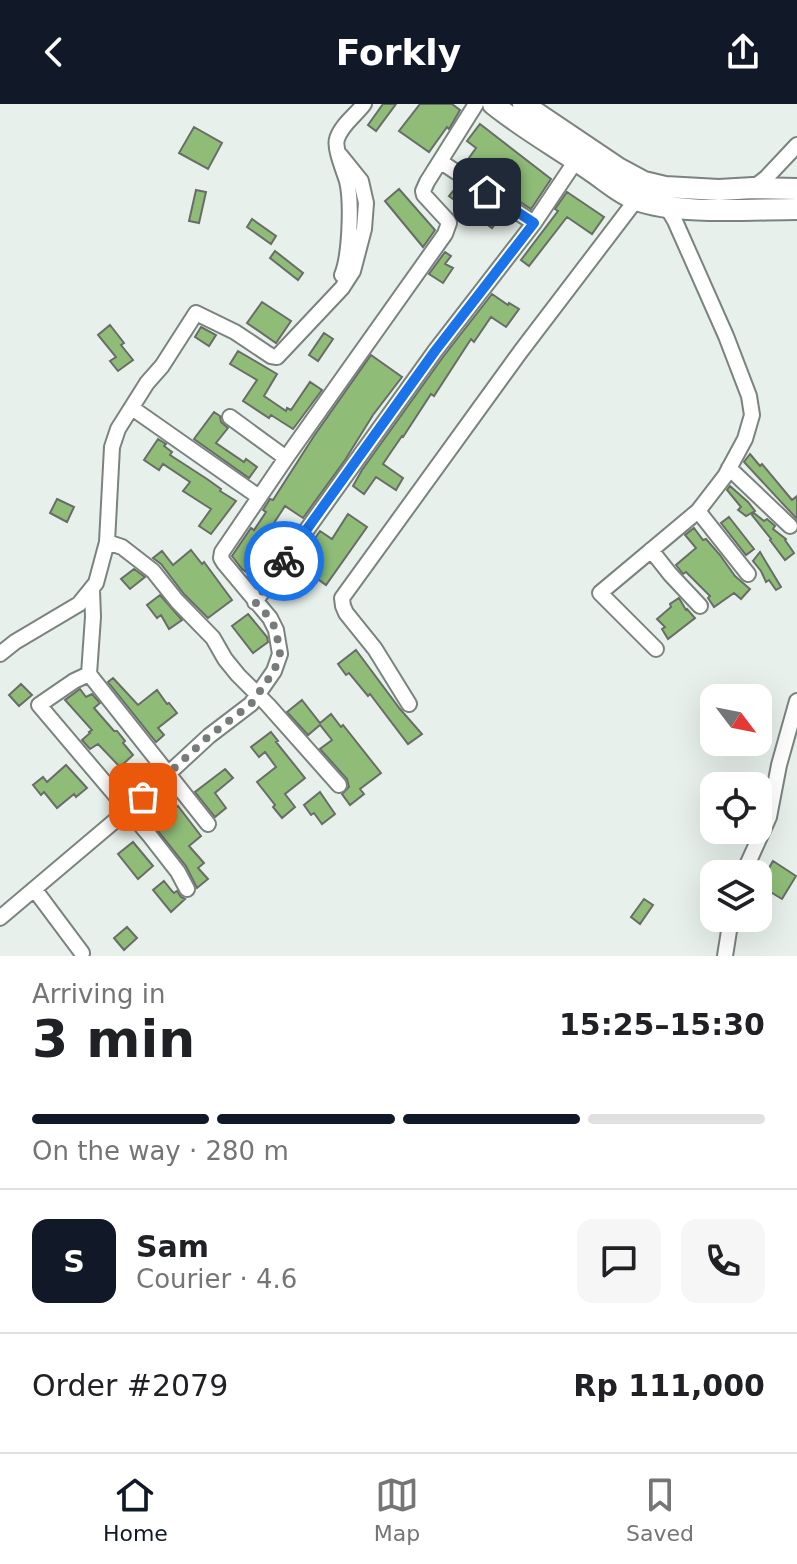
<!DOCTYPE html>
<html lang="en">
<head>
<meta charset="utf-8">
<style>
	:root { --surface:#fff; --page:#f6f6f6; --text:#202124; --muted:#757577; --line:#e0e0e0; --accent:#111827 }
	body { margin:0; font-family:"DejaVu Sans",sans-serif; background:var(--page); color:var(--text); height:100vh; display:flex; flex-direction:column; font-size:30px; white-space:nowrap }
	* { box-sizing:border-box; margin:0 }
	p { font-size:26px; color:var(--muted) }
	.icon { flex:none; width:44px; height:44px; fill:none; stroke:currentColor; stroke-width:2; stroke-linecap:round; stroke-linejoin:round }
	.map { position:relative; height:852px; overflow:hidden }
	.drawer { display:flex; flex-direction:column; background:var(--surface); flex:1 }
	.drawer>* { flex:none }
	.needle { width:52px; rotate:122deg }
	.controls { position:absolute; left:700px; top:580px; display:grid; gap:16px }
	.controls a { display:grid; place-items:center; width:72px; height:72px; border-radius:16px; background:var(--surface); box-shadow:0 8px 32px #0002; font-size:40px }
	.pin { position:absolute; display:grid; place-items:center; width:68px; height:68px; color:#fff; margin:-34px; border-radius:16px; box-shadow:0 4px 12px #0006 }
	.courier { position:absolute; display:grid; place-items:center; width:80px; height:80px; margin:-40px; border:6px solid #1a73e8; border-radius:50%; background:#fff; color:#222; box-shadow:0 2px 10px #0007 }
	.summary em { font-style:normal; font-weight:700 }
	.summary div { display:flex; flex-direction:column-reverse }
	.summary { display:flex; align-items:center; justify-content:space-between; height:136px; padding:0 32px }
	h1 { font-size:52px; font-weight:700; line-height:60px }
	.bar { display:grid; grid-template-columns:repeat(4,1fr); gap:12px 8px; align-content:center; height:96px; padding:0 32px }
	.bar i { height:10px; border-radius:6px; background:var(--line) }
	.bar .selected { background:var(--accent) }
	.bar p { grid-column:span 4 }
	.line { display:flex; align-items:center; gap:20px; padding:0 32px; border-top:2px solid var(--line) }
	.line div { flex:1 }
	.round { display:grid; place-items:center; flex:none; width:84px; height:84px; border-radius:16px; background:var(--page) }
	header { display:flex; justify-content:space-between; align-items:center; height:104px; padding:0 32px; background:var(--accent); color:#fff; font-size:36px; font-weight:700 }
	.menu { display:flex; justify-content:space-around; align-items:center; height:112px; border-top:2px solid var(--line); background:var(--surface); font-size:22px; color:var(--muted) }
	.menu a { display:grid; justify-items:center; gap:4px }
	.menu .selected { color:var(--accent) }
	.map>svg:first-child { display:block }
	.building { fill:#8fbd78; stroke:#696d67; stroke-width:2 }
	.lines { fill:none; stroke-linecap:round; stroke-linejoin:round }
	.street-casing { stroke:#7b837e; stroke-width:18 }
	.secondary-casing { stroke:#7b837e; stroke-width:24 }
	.street { stroke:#fff; stroke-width:14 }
	.secondary { stroke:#fff; stroke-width:20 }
	.done { stroke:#767c79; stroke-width:8; stroke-dasharray:0 14.4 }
	.route { stroke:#1a73e8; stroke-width:10 }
</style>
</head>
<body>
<header><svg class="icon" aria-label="back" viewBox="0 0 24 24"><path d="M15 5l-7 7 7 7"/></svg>Forkly<svg class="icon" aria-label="share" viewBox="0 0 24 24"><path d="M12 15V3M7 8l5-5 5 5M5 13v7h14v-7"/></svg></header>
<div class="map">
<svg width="797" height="852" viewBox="0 0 797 852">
	<rect width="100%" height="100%" fill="#e7f0eb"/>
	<path class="building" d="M383,0H396L376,27L368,21Z
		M420,0H452L460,6L449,25L447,23L429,48L399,27Z
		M480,20L551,75L531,105L464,61L476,44L467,37Z
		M194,23L222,39L208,65L179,49Z
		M458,81L500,113L492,124L449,92Z
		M399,85L435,126L423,143L385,97Z
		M196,86L206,88L199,119L189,117Z
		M567,88L604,113L592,130L567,113L529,162L521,156L558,107L555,105Z
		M252,115L276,132L271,140L247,123Z
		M275,147L303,169L298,176L270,154Z
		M445,148L451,152L445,160L453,164L443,179L429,170Z
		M492,190L508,201L509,199L519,205L506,223L491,213L474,238L471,235L434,292L431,290L403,333L402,332L391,348L383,360L403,374L396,386L376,373L364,390L353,382L362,366L443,253Z
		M262,198L291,217L276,239L247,219Z
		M110,221L124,239L121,241L133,256L118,267L110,257L116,253L98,231Z
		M201,223L216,231L209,242L195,233Z
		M324,229L333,235L318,257L309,251Z
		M238,247L277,270L264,292L286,307L287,304L291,306L310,278L322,286L293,325L271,311L269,314L243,297L257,276L230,260Z
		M371,251L402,273L373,311L345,356L303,414L285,402L274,419L291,430L255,481L248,472L249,470L242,465L232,452L251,424L254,426L266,408L263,406L270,395L273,396L314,332Z
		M214,308L220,312L221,318L228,324L216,339L244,358L246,355L257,363L249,374L194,335Z
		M158,335L166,340L164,342L172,348L170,351L207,375L221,385L220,387L236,397L211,430L199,422L211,405L183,387L190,378L163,360L159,366L144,356Z
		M750,350L760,362L762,360L792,396L797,392V415L744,358Z
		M730,382L748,398L755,407L746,412L738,406L741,403L727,386Z
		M57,395L74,403L67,418L50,409Z
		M754,409L764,417L767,415L775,422L773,425L786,435L785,436L794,449L785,456L770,436L771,435L752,411Z
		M348,410L367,423L326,481L308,468L300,479L289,471L320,427L332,435Z
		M729,413L754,445L746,451L721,419Z
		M694,424L703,436L706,435L720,451L735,472L750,485L741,495L734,489L714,503L708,494L710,492L686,468L683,470L676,461L696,444L685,431Z
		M191,446L202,460L204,458L232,496L208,514L184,490L161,460L153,454L162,447L173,461Z
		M760,448L781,483L776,486L769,476L766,478L761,467L753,457Z
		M134,465L145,473L130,485L121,475Z
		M160,491L182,516L169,525L161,511L157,514L147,501Z
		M679,494L686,506L687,505L695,514L668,535L662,525L665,523L657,515L671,503L670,500Z
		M248,510L267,533L268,538L253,549L232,522Z
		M356,546L400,605L422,630L408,640L370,590L368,592L349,569L346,571L338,560Z
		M113,574L138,601L157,586L167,600L169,599L177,609L158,624L164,631L156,638L108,578Z
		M21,580L32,591L19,602L9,591Z
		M80,585L86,593L92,590L100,599L94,604L114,627H117L125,637L123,639L133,651L120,663L98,640L90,645L82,636L90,629L89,628L92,626L65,596Z
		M302,596L320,619L331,610L341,623L343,621L381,669L360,685L364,690L350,701L342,690L349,683L347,675L320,645L332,636L320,621L308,631L287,608Z
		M271,628L278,637L276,638L305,674L285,690L295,703L282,714L273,703L275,701L257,678L276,663L265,648L259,653L251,643Z
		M66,661L87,684L76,693L74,690L57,704L44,688L41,691L33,681L43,673L47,678Z
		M122,663L132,674L121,683L112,671Z
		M225,665L233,674L215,689L226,704L215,713L195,688Z
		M320,688L335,710L322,720L314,709L311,711L304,701Z
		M178,702L201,732L189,742L204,759L198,764L208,775L197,784L186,762L145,711L149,708L158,718Z
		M133,738L153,762L138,775L118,750Z
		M773,757L796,772L782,795L759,781Z
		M164,777L172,787L174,789L177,787L181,793L185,795L171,808L153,786Z
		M644,795L653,801L640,820L631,813Z
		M127,823L137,834L124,846L114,834Z"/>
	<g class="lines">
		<g class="street-casing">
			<path id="street" d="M441,58L534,119
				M753,84L766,74L797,41
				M342,171C350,152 352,98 347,77C344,67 334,44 337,35C341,21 356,11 364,0
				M132,304L259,393
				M230,313L286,354
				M729,364L790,422
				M698,407L748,470
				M107,438L122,443L153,467L177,497L213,534L225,555L238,571L268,601L339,681
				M651,446L670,470L700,502
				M92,486L93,513L89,570L74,577L39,601L150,732L178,768L187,785
				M255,498L435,247L534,119L579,52
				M656,545L600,489L698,407L725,372L745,335L752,311L749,292L726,232L675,117L665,100
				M0,550L15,538L79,500L96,479L107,438L112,343L118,325L147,279L162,262L196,209L235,228L271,252L277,253L342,184L353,167L364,125L366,99L361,77L340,51
				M89,570L208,720
				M409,600L375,545L346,509L343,502L342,494L521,247L636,96
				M743,770L769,713L779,661L797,597
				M35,786L82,849
				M0,814L143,693L209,632L251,600L274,567L280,550L276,526L270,514L224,459L221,454L222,448L286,354L445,130L449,119L447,116L424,91L423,87L427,78L476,0
				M725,852L731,814"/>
		</g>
		<g class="secondary-casing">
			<path id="secondary" d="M493,0C524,25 558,44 590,66C605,76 620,90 637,96C678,111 752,105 797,105
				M523,0L618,64L644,78L665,83L719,86L753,84L797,85"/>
		</g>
		<use href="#street" class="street"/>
		<use href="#secondary" class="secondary"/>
	</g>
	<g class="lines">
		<path class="done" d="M143,693L209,632L251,600L274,567L280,550L276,526L270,514L255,498L284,457"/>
		<path class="route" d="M284,457L435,247L534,119L487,88"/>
	</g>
</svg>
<div class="controls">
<a><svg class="needle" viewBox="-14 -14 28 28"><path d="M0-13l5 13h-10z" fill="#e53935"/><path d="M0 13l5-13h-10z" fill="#757577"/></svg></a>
<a><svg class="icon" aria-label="locate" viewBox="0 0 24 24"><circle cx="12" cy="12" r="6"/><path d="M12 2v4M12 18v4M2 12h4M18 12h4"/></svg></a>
<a><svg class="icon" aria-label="layers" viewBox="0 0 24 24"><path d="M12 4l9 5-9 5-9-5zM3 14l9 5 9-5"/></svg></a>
</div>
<div class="pin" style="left:143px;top:693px;background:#ea580c"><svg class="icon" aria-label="bag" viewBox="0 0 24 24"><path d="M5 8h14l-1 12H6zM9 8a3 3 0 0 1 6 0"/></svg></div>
<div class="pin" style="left:487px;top:88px;background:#1f2937"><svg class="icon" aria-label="home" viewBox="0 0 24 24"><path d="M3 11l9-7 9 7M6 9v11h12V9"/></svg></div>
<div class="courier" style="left:284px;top:457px"><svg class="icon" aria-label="bike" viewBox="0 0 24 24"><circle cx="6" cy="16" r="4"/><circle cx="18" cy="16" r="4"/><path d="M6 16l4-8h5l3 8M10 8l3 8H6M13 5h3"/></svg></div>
</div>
<section class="drawer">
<div class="summary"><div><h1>3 min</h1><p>Arriving in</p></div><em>15:25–15:30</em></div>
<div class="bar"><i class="selected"></i><i class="selected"></i><i class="selected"></i><i></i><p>On the way · 280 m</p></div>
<div class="line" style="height:144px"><b class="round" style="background:var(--accent);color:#fff">S</b><div><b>Sam</b><p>Courier · 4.6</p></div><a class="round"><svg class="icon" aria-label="chat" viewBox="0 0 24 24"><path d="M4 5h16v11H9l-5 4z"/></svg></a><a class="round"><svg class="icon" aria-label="phone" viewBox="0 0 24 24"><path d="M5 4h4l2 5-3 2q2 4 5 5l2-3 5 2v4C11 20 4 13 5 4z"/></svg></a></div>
<div class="line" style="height:104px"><div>Order #2079</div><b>Rp 111,000</b></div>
</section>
<nav class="menu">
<a class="selected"><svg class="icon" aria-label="home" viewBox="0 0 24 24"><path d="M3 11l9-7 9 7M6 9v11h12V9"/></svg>Home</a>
<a><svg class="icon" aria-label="map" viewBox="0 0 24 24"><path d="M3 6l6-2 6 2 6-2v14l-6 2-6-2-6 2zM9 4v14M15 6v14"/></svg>Map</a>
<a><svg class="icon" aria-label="saved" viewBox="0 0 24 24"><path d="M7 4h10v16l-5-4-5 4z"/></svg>Saved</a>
</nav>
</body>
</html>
